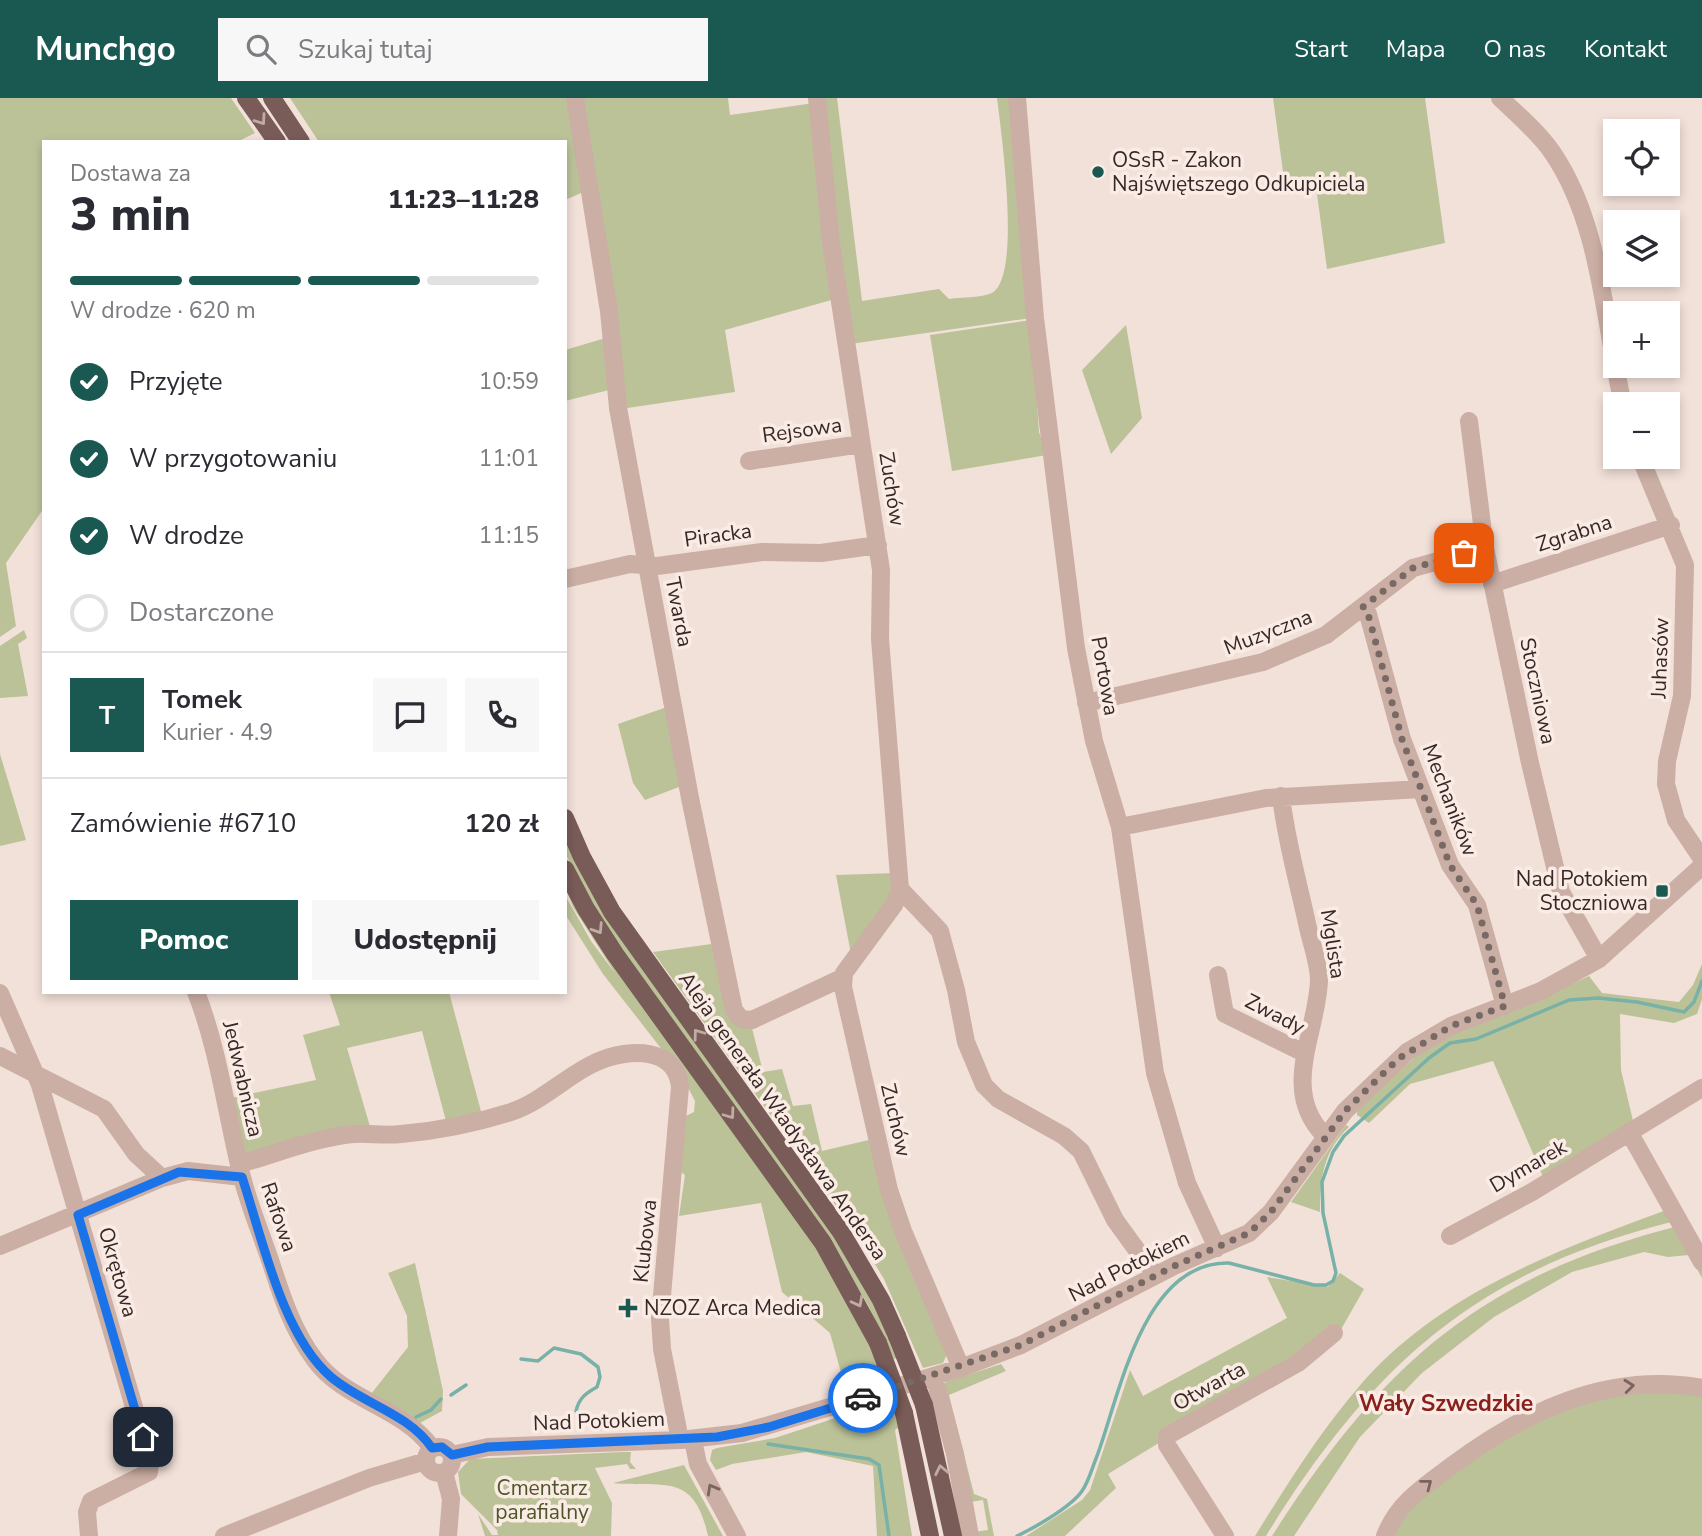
<!DOCTYPE html>
<html lang="pl">
<head>
<meta charset="utf-8">
<style>
	:root { --surface:#fff; --page:#f7f7f7; --text:#2b2b33; --muted:#7c7c81; --line:#e1e1e2; --accent:#1a5951 }
	body { margin:0; font-family:"Nunito Sans",sans-serif; background:var(--page); color:var(--text); height:100vh; display:flex; flex-direction:column; font-size:26px; white-space:nowrap }
	* { box-sizing:border-box; margin:0 }
	p { font-size:23px; color:var(--muted) }
	.icon { flex:none; width:38px; height:38px; fill:none; stroke:currentColor; stroke-width:2; stroke-linecap:round; stroke-linejoin:round }
	.map { position:relative; flex:1; overflow:hidden }
	.sheet { position:absolute; left:42px; top:42px; width:525px; height:854px; display:flex; flex-direction:column; background:var(--surface); border-radius:0px; box-shadow:0 4px 10px #0003 }
	.sheet>* { flex:none }
	.controls { position:absolute; left:1603px; top:21px; display:grid; gap:14px }
	.controls a { display:grid; place-items:center; width:77px; height:77px; border-radius:0px; background:var(--surface); box-shadow:0 4px 10px #0003; font-size:35px }
	.pin { position:absolute; display:grid; place-items:center; width:60px; height:60px; color:#fff; margin:-30px; border-radius:14px; box-shadow:0 4px 10px #0006 }
	.courier { position:absolute; display:grid; place-items:center; width:70px; height:70px; margin:-35px; border:5px solid #1a73e8; border-radius:50%; background:#fff; color:#222; box-shadow:0 2px 9px #0007 }
	.headline em { font-style:normal; font-weight:800 }
	.headline div { display:flex; flex-direction:column-reverse }
	.headline { display:flex; align-items:center; justify-content:space-between; height:119px; padding:0 28px }
	h1 { font-size:46px; font-weight:800; line-height:52px }
	.bar { display:grid; grid-template-columns:repeat(4,1fr); gap:10px 7px; align-content:center; height:84px; padding:0 28px }
	.bar i { height:9px; border-radius:5px; background:var(--line) }
	.bar .on { background:var(--accent) }
	.bar p { grid-column:span 4 }
	.line { display:flex; align-items:center; gap:18px; padding:0 28px; border-top:2px solid var(--line) }
	.line div { flex:1 }
	.round { display:grid; place-items:center; flex:none; width:74px; height:74px; border-radius:0px; background:var(--page) }
	ol { padding:0 28px; list-style:none }
	li { display:flex; align-items:center; gap:21px; height:77px }
	li p { margin-inline-start:auto }
	li .icon { padding:7px; border-radius:50%; background:var(--accent); color:#fff; stroke-width:4 }
	li:last-child { color:var(--muted) }
	li i { width:38px; height:38px; border:4px solid var(--line); border-radius:50% }
	.action { display:flex; gap:14px; margin-top:auto; padding:14px 28px }
	.action a { flex:1; height:80px; border-radius:0px; background:var(--accent); color:#fff; font-size:28px; font-weight:800; line-height:80px; text-align:center }
	.action a+a { background:var(--page); color:var(--text) }
	header { display:flex; align-items:center; gap:42px; box-sizing:border-box; height:98px; padding:0 35px; background:var(--accent); color:#fff }
	header strong { font-size:33px }
	nav { display:flex; gap:38px; margin-inline-start:auto; font-size:24px }
	.search { width:490px; height:63px; background:var(--page); display:flex; align-items:center; gap:18px; box-sizing:border-box; padding:0 24px; border-radius:0px; color:var(--muted); font-size:26px }
	.map>svg:first-child { display:block }
	.green { fill:#bcc298 }
	.lines { fill:none; stroke-linecap:round; stroke-linejoin:round }
	.stream { stroke:#77b1a7; stroke-width:3.5 }
	.minor { stroke:#cbaea4; stroke-width:18 }
	.major { stroke:#795b57; stroke-width:18 }
	.major-bridge { stroke:#795b57; stroke-width:18 }
	.oneway { stroke:#c0aba5 }
	.oneway2 { stroke:#79645f }
	.done { stroke:#786965; stroke-width:7; stroke-dasharray:0 12.6 }
	.route { stroke:#1a73e8; stroke-width:9 }
	.poi-dot { fill:#1a5951; stroke:#faece5; stroke-width:2.5 }
	.labels { text-anchor:middle; dominant-baseline:central; stroke-width:7; stroke-linejoin:round; paint-order:stroke }
	.poi-label { font-size:21px; fill:#362826; stroke:#faece5; text-anchor:start }
	.street-label { font-size:21px; fill:#362826; stroke:#faece5 }
	.park-label { font-size:21px; fill:#4e5529; stroke:#faece5 }
	.neighbourhood-label { font-size:23px; font-weight:bold; fill:#88201c; stroke:#faece5 }
</style>
</head>
<body>
<header>
<strong>Munchgo</strong>
<div class="search"><svg class="icon" aria-label="search" viewBox="0 0 24 24"><circle cx="10" cy="10" r="6"/><path d="M15 15l6 6"/></svg>Szukaj tutaj</div>
<nav><a>Start</a><a>Mapa</a><a>O nas</a><a>Kontakt</a></nav>
</header>
<div class="map">
<svg width="1702" height="1438" viewBox="0 0 1702 1438">
	<rect width="100%" height="100%" fill="#f2e1d9"/>
	<path class="green" d="M0,0H231L255,35L237,44H44V410L6,465L16,528L0,539Z
		M290,0H573L588,92L565,102V44H319Z
		M577,0H728L730,17L814,5L835,201L725,232L735,294L621,311Z
		M819,0H837L862,203L939,191L949,201C961,199 982,200 992,195C1022,178 1001,34 997,0H1014L1031,220L850,246Z
		M1273,0H1425L1445,145L1327,171L1317,96H1286Z
		M1031,222L1039,334L1047,357L952,373L930,237Z
		M1126,227L1142,320L1111,356L1082,272Z
		M609,239L613,291L565,303V252Z
		M24,532L27,540L18,546L28,598L0,600V548Z
		M667,609L684,687L645,702L633,685L618,626Z
		M0,656L26,742L0,748Z
		M565,739L834,1136L875,1206L898,1260L894,1261L869,1209L830,1141L606,830L565,755Z
		M895,775L896,791L851,856L836,777Z
		M565,788L830,1169L875,1256L883,1284L847,1296L830,1235L782,1194L761,1105L679,1118L685,1077L681,1074L686,1018L694,1014L695,1003L681,976L603,876L565,816V797L591,843L615,875L573,809Z
		M719,845L727,881L751,926L763,974L782,971L793,1008L811,1006L822,1053L873,1041L947,1256L943,1265L923,1270L884,1181L857,1137L653,854Z
		M1702,866V901L1697,916L1674,925L1620,916L1621,972L1634,1027L1544,1081L1493,963L1410,986L1369,1025L1357,1017V1011L1422,953L1455,934L1511,914L1589,878L1602,895L1679,904L1693,887Z
		M329,894H449L482,1017L446,1023L422,933L347,950L371,1032L247,1057L242,1055L230,1000L316,982L303,937L340,927Z
		M1346,1027L1349,1029C1323,1053 1320,1081 1320,1114L1291,1104Z
		M1669,1111L1675,1123C1477,1172 1371,1268 1266,1438H1255C1288,1385 1321,1332 1362,1285C1442,1194 1558,1152 1669,1111Z
		M1678,1128L1702,1170V1180L1689,1157L1668,1159L1644,1154L1572,1174L1494,1219L1422,1275L1360,1339L1294,1438H1272C1381,1267 1479,1179 1678,1128Z
		M415,1165L443,1293L442,1313L420,1325L371,1296L408,1249L407,1218L388,1175Z
		M1340,1175L1364,1191L1339,1235L1108,1376L1116,1390L1065,1438H1026L1082,1402L1090,1392L1130,1272L1143,1298L1287,1220L1267,1179L1328,1189Z
		M1001,1266L1006,1273L949,1297L974,1396L987,1401L994,1438H975L974,1434L988,1432L983,1402L970,1404L942,1292L946,1284Z
		M1611,1293H1702V1438H1388L1400,1415L1510,1331Z
		M890,1302L899,1329L895,1332L912,1438H877L873,1368L806,1354L732,1366L716,1372L710,1362L712,1352L717,1350L775,1340Z
		M622,1354H631L630,1364L636,1371H630L627,1366L595,1370L612,1405L611,1438H485L478,1416L492,1437H498L497,1432L461,1396L458,1374L470,1361Z
		M684,1367L723,1438H708C694,1373 664,1390 613,1385Z"/>
	<g class="lines">
		<path class="stream" d="M521,1261L538,1263L554,1250L581,1256L598,1269L600,1279L597,1289C586,1295 579,1300 576,1313L600,1331
			M451,1297L466,1287
			M416,1319L431,1312L441,1301
			M768,1346L869,1361L879,1367L889,1438
			M1017,1438C1034,1430 1071,1409 1082,1393C1089,1383 1092,1370 1097,1358C1120,1296 1143,1163 1229,1165L1314,1187H1326L1333,1183L1336,1175L1323,1115L1322,1084L1333,1054L1344,1038L1429,960L1450,945L1476,941L1569,902L1598,900L1637,904L1684,914L1694,904L1702,883"/>
		<path class="minor" d="M575,0L609,213L618,310L690,700L734,912L741,921L752,922L842,880
			M817,0L831,145L881,472L880,541L900,791L894,807L844,875L843,889L889,1092L903,1133L961,1270
			M1017,0L1035,220L1076,550L1094,643L1120,729L1155,975L1187,1085L1217,1150
			M1500,0C1518,17 1538,34 1552,54C1601,125 1604,224 1623,306
			M1469,323L1485,450L1530,665L1561,794L1599,861
			M1640,359L1685,467L1682,598L1667,663L1666,686L1676,722L1702,761
			M749,363L861,346
			M565,481L630,466L657,468L762,454L821,455L878,447
			M1492,486L1671,427
			M1363,509L1368,516L1402,641L1450,767L1477,807L1505,908
			M1086,605L1263,564L1326,537L1413,470L1485,450
			M1281,698C1286,743 1299,787 1308,830C1312,847 1319,866 1319,883C1317,935 1280,992 1324,1037
			M1120,729L1266,700L1421,691
			M900,791L940,833L956,892L966,944L984,987L998,1001L1064,1038L1081,1053L1115,1122L1155,1177
			M1218,877L1225,916L1304,955
			M196,894C219,953 226,1014 241,1075C248,1105 261,1135 271,1165C282,1199 293,1233 315,1262C345,1303 403,1309 432,1350
			M0,895L40,987L150,1364L149,1374L91,1403L87,1414L89,1438
			M0,958L104,1011L136,1056L162,1080L188,1073L242,1079
			M1629,1034L1702,1164
			M239,1066C276,1056 314,1040 353,1036C369,1035 385,1038 401,1036C437,1033 476,1025 511,1014C552,1000 579,962 624,956C650,952 677,959 680,989L660,1221L662,1251L680,1342
			M1450,1138L1532,1094L1702,990
			M0,1148L162,1080
			M934,1278L955,1356L970,1438
			M693,1342L698,1366L737,1438
			M426 1362a13 13 0 1 1 26 0a13 13 0 1 1-26 0Z
			M452,1357L488,1349L680,1342L742,1335L961,1270L1021,1247L1174,1168L1249,1135L1271,1114L1345,1013L1407,954L1451,928L1541,893L1599,861L1702,768
			M444,1374L451,1401L448,1438
			M224,1438L369,1380L426,1363
			M1225,1438L1167,1347V1338L1298,1265L1334,1235
			M1385,1438C1397,1406 1423,1389 1450,1369C1523,1314 1608,1273 1702,1290"/>
		<path class="major" d="M246,0L277,44
			M272,0L301,44
			M565,720L582,759L612,814L841,1134L881,1202L897,1238
			M565,771L586,811L615,856L823,1145L878,1245
			M924,1307L953,1438
			M904,1315L930,1438"/>
		<path class="major-bridge" d="M897,1238L924,1307
			M878,1245L904,1315"/>
	</g>
	<defs><path id="oneway-chevron" d="M-2-3.5L2.5 0L-2 3.5" fill="none" stroke-width="1.6" stroke-linecap="round" stroke-linejoin="round" transform="scale(1.75)"/></defs>
	<g class="oneway">
		<use href="#oneway-chevron" transform="translate(261 22) rotate(55)"/>
		<use href="#oneway-chevron" transform="translate(598 831) rotate(57)"/>
		<use href="#oneway-chevron" transform="translate(698 936) rotate(-126)"/>
		<use href="#oneway-chevron" transform="translate(730 1016) rotate(54)"/>
		<use href="#oneway-chevron" transform="translate(858 1204) rotate(62)"/>
		<use href="#oneway-chevron" transform="translate(941 1372) rotate(-102)"/>
	</g>
	<g class="oneway2">
		<use href="#oneway-chevron" transform="translate(1629 1288) rotate(-6)"/>
		<use href="#oneway-chevron" transform="translate(1427 1386) rotate(-38)"/>
		<use href="#oneway-chevron" transform="translate(712 1391) rotate(-119)"/>
	</g>
	<g class="lines">
		<path class="done" d="M863,1300L1021,1247L1174,1168L1249,1135L1271,1114L1345,1013L1398,961L1451,928L1505,908L1477,807L1450,767L1402,641L1368,516L1363,509L1413,470L1464,455"/>
		<path class="route" d="M143,1339L78,1117L179,1074L242,1079C262,1139 282,1237 331,1279C363,1306 408,1315 432,1350L442,1349L452,1357L488,1349L717,1339L769,1329L863,1300"/>
	</g>
	<g class="poi-dot">
		<circle cx="1098" cy="74" r="7"/>
		<rect x="1655" y="786" width="14" height="14" rx="3.5"/>
		<path d="M624.5 1199.5h7v7h7v7h-7v7h-7v-7h-7v-7h7z"/>
	</g>
	<g class="labels">
		<g class="poi-label">
			<text x="1112" y="62">OSsR - Zakon<tspan x="1112" dy="24">Najświętszego Odkupiciela</tspan></text>
			<text x="1648" y="781" text-anchor="end">Nad Potokiem<tspan x="1648" dy="24">Stoczniowa</tspan></text>
			<text x="644" y="1210">NZOZ Arca Medica</text>
		</g>
		<g class="street-label">
			<text transform="translate(802 332) rotate(-8)">Rejsowa</text>
			<text transform="translate(892 391) rotate(81)">Zuchów</text>
			<text transform="translate(1574 435) rotate(-18)">Zgrabna</text>
			<text transform="translate(718 437) rotate(-8)">Piracka</text>
			<text transform="translate(679 514) rotate(79)">Twarda</text>
			<text transform="translate(1268 534) rotate(-21)">Muzyczna</text>
			<text transform="translate(1660 560) rotate(-88)">Juhasów</text>
			<text transform="translate(1105 578) rotate(80)">Portowa</text>
			<text transform="translate(1538 593) rotate(78)">Stoczniowa</text>
			<text transform="translate(1450 702) rotate(69)">Mechaników</text>
			<text transform="translate(1333 846) rotate(81)">Mglista</text>
			<text transform="translate(1275 916) rotate(27)">Zwady</text>
			<text transform="translate(243 981) rotate(77)">Jedwabnicza</text>
			<text transform="translate(783 1018) rotate(55)">Aleja generała Władysława Andersa</text>
			<text transform="translate(896 1022) rotate(77)">Zuchów</text>
			<text transform="translate(1528 1068) rotate(-30)">Dymarek</text>
			<text transform="translate(279 1119) rotate(71)">Rafowa</text>
			<text transform="translate(645 1143) rotate(-84)">Klubowa</text>
			<text transform="translate(1129 1168) rotate(-27)">Nad Potokiem</text>
			<text transform="translate(118 1174) rotate(74)">Okrętowa</text>
			<text transform="translate(1209 1288) rotate(-29)">Otwarta</text>
			<text transform="translate(599 1323) rotate(-2)">Nad Potokiem</text>
		</g>
		<g class="park-label">
			<text x="542" y="1390">Cmentarz<tspan x="542" dy="24">parafialny</tspan></text>
		</g>
		<g class="neighbourhood-label">
			<text x="1446" y="1305">Wały Szwedzkie</text>
		</g>
	</g>
</svg>
<div class="controls">
<a><svg class="icon" aria-label="locate" viewBox="0 0 24 24"><circle cx="12" cy="12" r="6"/><path d="M12 2v4M12 18v4M2 12h4M18 12h4"/></svg></a>
<a><svg class="icon" aria-label="layers" viewBox="0 0 24 24"><path d="M12 4l9 5-9 5-9-5zM3 14l9 5 9-5"/></svg></a>
<a>+</a>
<a>−</a>
</div>
<div class="pin" style="left:1464px;top:455px;background:#ea580c"><svg class="icon" aria-label="bag" viewBox="0 0 24 24"><path d="M5 8h14l-1 12H6zM9 8a3 3 0 0 1 6 0"/></svg></div>
<div class="pin" style="left:143px;top:1339px;background:#1f2937"><svg class="icon" aria-label="home" viewBox="0 0 24 24"><path d="M3 11l9-7 9 7M6 9v11h12V9"/></svg></div>
<div class="courier" style="left:863px;top:1300px"><svg class="icon" aria-label="car" viewBox="0 0 24 24"><path d="M5 17H2v-5l4-1 3-4h7l3 4 3 1v5h-3M9 17h6M6 11h13"/><circle cx="7" cy="17" r="2"/><circle cx="17" cy="17" r="2"/></svg></div>
<section class="sheet">
<div class="headline"><div><h1>3 min</h1><p>Dostawa za</p></div><em>11:23–11:28</em></div>
<div class="bar"><i class="on"></i><i class="on"></i><i class="on"></i><i></i><p>W drodze · 620 m</p></div>
<ol>
<li><svg class="icon" aria-label="check" viewBox="0 0 24 24"><path d="M5 12l5 5 9-10"/></svg>Przyjęte<p>10:59</p></li>
<li><svg class="icon" aria-label="check" viewBox="0 0 24 24"><path d="M5 12l5 5 9-10"/></svg>W przygotowaniu<p>11:01</p></li>
<li><svg class="icon" aria-label="check" viewBox="0 0 24 24"><path d="M5 12l5 5 9-10"/></svg>W drodze<p>11:15</p></li>
<li><i></i>Dostarczone</li>
</ol>
<div class="line" style="height:126px"><b class="round" style="background:var(--accent);color:#fff">T</b><div><b>Tomek</b><p>Kurier · 4.9</p></div><a class="round"><svg class="icon" aria-label="chat" viewBox="0 0 24 24"><path d="M4 5h16v11H9l-5 4z"/></svg></a><a class="round"><svg class="icon" aria-label="phone" viewBox="0 0 24 24"><path d="M5 4h4l2 5-3 2q2 4 5 5l2-3 5 2v4C11 20 4 13 5 4z"/></svg></a></div>
<div class="line" style="height:91px"><div>Zamówienie #6710</div><b>120 zł</b></div>
<div class="action"><a>Pomoc</a><a>Udostępnij</a></div>
</section>
</div>
</body>
</html>
